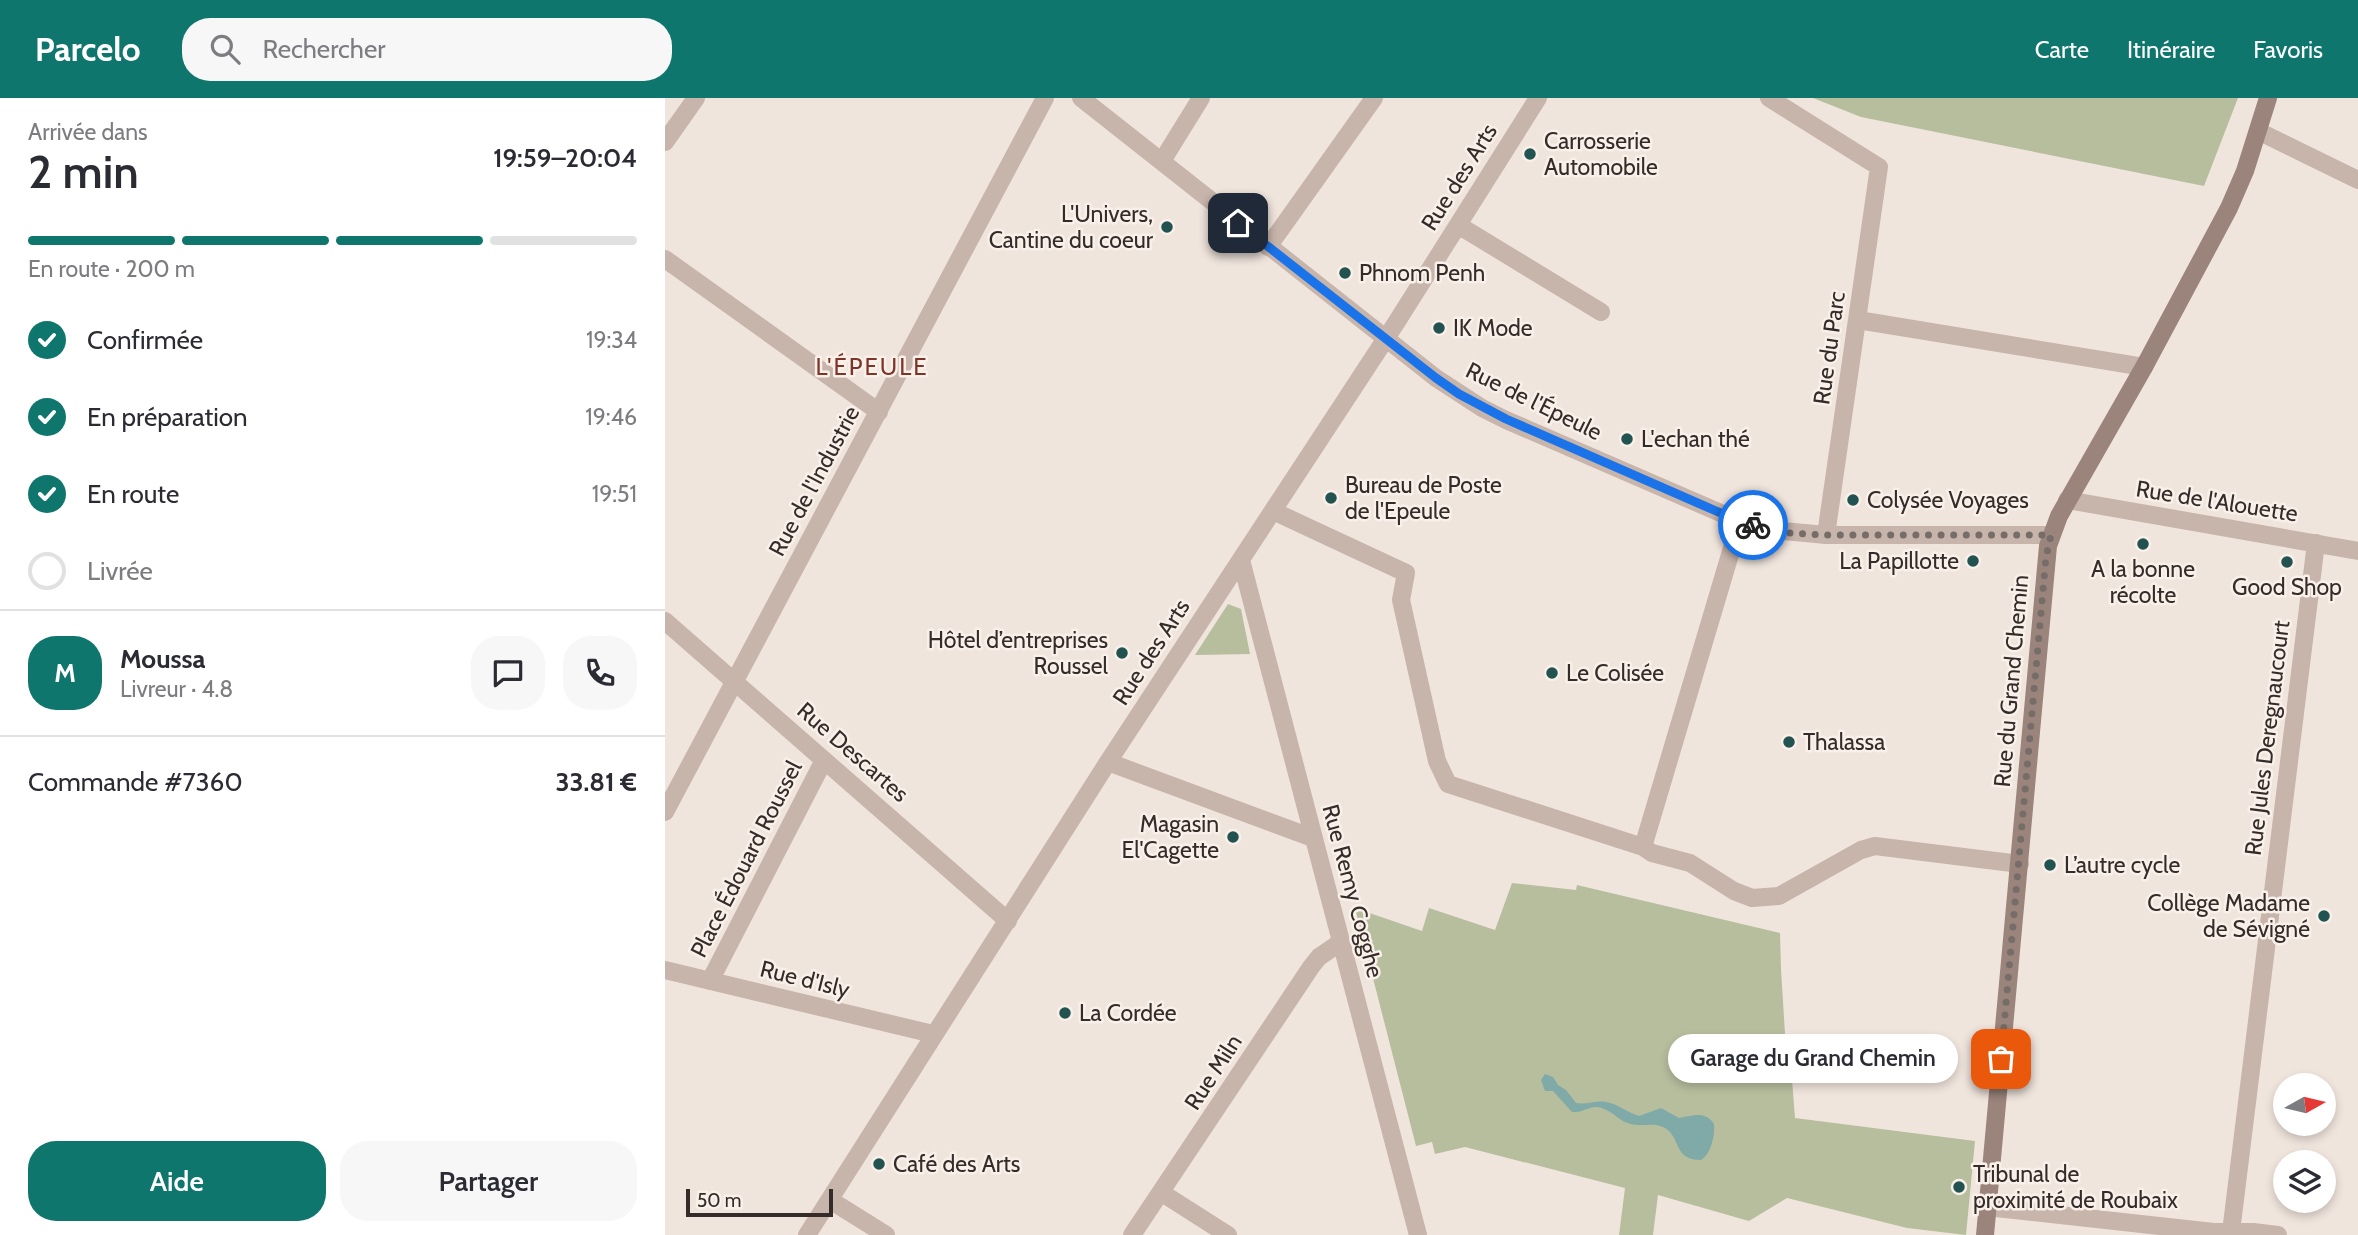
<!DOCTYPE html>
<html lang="fr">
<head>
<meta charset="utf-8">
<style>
	:root { --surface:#fff; --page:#f7f7f7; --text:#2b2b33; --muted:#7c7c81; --line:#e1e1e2; --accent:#0f766e }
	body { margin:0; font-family:Cabin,sans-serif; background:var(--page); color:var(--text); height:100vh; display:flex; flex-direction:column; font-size:26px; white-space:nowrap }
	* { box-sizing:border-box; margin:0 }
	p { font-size:23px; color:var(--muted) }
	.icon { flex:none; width:38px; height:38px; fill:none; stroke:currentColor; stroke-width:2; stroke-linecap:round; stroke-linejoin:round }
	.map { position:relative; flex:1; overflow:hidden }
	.details { display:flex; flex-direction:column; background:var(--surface); width:665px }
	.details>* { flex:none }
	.needle { width:46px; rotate:82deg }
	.fabs { position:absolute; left:1608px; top:975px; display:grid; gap:14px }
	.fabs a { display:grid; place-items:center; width:63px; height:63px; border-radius:50%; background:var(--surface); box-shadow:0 4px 10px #0003; font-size:35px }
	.scale { position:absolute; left:21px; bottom:18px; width:147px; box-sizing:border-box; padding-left:7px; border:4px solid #352c29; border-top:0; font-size:19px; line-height:24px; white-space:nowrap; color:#352c29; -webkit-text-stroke:5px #f8f0e9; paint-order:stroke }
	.pin { position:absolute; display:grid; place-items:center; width:60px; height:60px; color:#fff; margin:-30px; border-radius:14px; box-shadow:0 4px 10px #0006 }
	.courier { position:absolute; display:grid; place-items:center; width:70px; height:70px; margin:-35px; border:5px solid #1a73e8; border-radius:50%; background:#fff; color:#222; box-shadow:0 2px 9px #0007 }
	.bubble { position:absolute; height:49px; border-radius:24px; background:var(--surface); box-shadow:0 4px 10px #0003; font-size:23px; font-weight:600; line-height:49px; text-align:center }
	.headline em { font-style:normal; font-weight:600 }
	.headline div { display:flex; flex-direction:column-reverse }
	.headline { display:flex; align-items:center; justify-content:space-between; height:119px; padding:0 28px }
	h1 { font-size:46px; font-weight:600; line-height:52px }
	.bar { display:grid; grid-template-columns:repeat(4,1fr); gap:10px 7px; align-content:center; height:84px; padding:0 28px }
	.bar i { height:9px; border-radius:5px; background:var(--line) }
	.bar .selected { background:var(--accent) }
	.bar p { grid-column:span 4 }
	.line { display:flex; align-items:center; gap:18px; padding:0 28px; border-top:2px solid var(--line) }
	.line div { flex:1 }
	.round { display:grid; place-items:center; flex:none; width:74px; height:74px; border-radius:28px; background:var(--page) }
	ol { padding:0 28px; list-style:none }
	li { display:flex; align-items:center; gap:21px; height:77px }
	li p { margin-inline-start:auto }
	li .icon { padding:7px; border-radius:50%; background:var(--accent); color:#fff; stroke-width:4 }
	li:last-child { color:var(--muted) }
	li i { width:38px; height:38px; border:4px solid var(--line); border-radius:50% }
	.primary-button { display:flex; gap:14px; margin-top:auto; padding:14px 28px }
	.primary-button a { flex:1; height:80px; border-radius:28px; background:var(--accent); color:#fff; font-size:28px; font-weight:600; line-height:80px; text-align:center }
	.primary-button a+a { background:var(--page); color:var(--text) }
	header { display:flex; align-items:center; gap:42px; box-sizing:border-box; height:98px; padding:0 35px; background:var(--accent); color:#fff }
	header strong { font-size:33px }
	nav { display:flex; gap:38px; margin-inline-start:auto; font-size:24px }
	.search { width:490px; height:63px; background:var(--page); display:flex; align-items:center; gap:18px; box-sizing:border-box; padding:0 24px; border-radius:28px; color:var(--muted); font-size:26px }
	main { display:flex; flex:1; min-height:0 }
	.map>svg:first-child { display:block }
	.green { fill:#b7be9e }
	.water { fill:#7faaa8 }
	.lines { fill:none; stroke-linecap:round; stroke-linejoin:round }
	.minor { stroke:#c7b4aa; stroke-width:18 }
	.tertiary { stroke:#c7b4aa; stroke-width:18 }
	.secondary { stroke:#9a847c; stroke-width:18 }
	.done { stroke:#766d68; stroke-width:7; stroke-dasharray:0 12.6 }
	.route { stroke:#1a73e8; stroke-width:9 }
	.poi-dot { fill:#225351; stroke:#f8f0e9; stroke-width:2.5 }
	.labels { text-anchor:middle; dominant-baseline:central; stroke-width:5; stroke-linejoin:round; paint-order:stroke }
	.poi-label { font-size:23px; fill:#352c29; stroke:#f8f0e9; text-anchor:start }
	.street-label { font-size:23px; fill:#352c29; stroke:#f8f0e9 }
	.neighbourhood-label { font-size:24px; letter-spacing:2px; fill:#7d3429; stroke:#f8f0e9 }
</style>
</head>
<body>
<header>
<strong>Parcelo</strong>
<div class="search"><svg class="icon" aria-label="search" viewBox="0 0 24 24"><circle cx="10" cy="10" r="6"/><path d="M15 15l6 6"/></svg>Rechercher</div>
<nav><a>Carte</a><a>Itinéraire</a><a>Favoris</a></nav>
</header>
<main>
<section class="details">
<div class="headline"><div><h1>2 min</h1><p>Arrivée dans</p></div><em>19:59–20:04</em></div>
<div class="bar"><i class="selected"></i><i class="selected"></i><i class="selected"></i><i></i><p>En route · 200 m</p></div>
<ol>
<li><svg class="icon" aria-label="check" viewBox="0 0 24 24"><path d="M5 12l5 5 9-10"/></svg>Confirmée<p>19:34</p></li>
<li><svg class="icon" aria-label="check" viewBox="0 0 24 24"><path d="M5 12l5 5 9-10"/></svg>En préparation<p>19:46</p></li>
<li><svg class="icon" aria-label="check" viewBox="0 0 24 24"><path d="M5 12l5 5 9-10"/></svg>En route<p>19:51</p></li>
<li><i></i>Livrée</li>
</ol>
<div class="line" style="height:126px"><b class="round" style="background:var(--accent);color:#fff">M</b><div><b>Moussa</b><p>Livreur · 4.8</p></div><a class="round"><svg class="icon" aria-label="chat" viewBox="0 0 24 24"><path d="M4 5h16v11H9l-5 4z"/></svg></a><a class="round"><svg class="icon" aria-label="phone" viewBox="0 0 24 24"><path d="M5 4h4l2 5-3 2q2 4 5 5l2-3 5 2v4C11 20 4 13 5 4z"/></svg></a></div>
<div class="line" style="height:91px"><div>Commande #7360</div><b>33.81 €</b></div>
<div class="primary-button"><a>Aide</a><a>Partager</a></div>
</section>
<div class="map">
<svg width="1693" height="1137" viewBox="0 0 1693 1137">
	<rect width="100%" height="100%" fill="#f0e5dd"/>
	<path class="green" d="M1148,0H1573L1539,88L1196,19Z
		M563,506L576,511L585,556L530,557Z
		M847,785L911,792L912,787L1115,835L1116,871L1122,968H1126L1130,1020L1310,1043L1301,1137L1242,1130L1122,1100L1084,1123L993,1097L988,1137H954L960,1090L800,1049L770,1056L767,1044L751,1048L690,810L757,833L764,810L830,832Z"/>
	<path class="water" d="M880,976L888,979L893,987L901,992L911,1005C922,1007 931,1002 941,1004C953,1006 963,1015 974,1018L996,1010L1014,1020C1027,1018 1040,1012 1049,1026C1050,1038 1046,1056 1036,1062C1007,1062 1017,1038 998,1029C988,1024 977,1029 966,1026C953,1023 949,1013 933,1009C924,1008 917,1015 907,1014L888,993H880L876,982Z"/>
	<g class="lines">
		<path class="minor" d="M1104,0L1214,69L1161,437
			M0,44L31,0
			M497,63L536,0
			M793,127L936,214
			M603,149L709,0
			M0,161L214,314
			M1193,222L1479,269
			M608,413L741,475L736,502L772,663L783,686L978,749L987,755L1025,765L1069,793L1087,800L1114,798L1196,752L1210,748L1355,766
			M576,462L753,1137
			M0,523L343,823
			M443,664L648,740
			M0,714L380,0
			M978,749L1075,423
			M0,872L268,936
			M45,883L159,662
			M497,1095L563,1137
			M165,1102L221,1137
			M1322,1109L1549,1134H1588L1613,1137
			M1566,1134L1651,445
			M142,1137L443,664L731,225L873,0
			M467,1137L646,869L654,859L676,844"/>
		<path class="tertiary" d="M416,0L771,280L817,310L841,322L1058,416L1107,432L1161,437H1386
			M1593,33L1693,82
			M1402,402L1693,453"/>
		<path class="secondary" d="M1320,1137L1383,448L1394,418L1479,269L1564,110L1580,73L1603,0"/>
	</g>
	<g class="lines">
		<path class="done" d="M1088,427L1125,435L1161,437H1386L1381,459L1336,961"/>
		<path class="route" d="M573,125L771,280L794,296L841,321L1058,416L1088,427"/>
	</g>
	<g class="poi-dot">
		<circle cx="865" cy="56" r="7"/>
		<circle cx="502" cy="129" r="7"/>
		<circle cx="680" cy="175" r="7"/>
		<circle cx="774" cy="230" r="7"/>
		<circle cx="962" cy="341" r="7"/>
		<circle cx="666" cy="400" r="7"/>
		<circle cx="1188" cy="402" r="7"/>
		<circle cx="1478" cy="446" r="7"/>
		<circle cx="1308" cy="463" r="7"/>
		<circle cx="1622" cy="464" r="7"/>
		<circle cx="457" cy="555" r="7"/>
		<circle cx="887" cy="575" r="7"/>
		<circle cx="1124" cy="644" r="7"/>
		<circle cx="568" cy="739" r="7"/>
		<circle cx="1385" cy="767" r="7"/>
		<circle cx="1659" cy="818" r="7"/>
		<circle cx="400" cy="915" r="7"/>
		<circle cx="214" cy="1066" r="7"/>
		<circle cx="1294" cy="1089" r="7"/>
	</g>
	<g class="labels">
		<g class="poi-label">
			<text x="879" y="43">Carrosserie<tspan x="879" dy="26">Automobile</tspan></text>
			<text x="488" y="116" text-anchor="end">L'Univers,<tspan x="488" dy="26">Cantine du coeur</tspan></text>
			<text x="694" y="175">Phnom Penh</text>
			<text x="788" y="230">IK Mode</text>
			<text x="976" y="341">L'echan thé</text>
			<text x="680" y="387">Bureau de Poste<tspan x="680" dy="26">de l'Epeule</tspan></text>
			<text x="1202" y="402">Colysée Voyages</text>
			<text x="1294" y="463" text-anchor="end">La Papillotte</text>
			<text x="1478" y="471" text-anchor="middle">A la bonne<tspan x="1478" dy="26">récolte</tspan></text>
			<text x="1622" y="489" text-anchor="middle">Good Shop</text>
			<text x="443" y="542" text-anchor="end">Hôtel d’entreprises<tspan x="443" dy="26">Roussel</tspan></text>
			<text x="901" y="575">Le Colisée</text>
			<text x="1138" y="644">Thalassa</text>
			<text x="554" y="726" text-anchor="end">Magasin<tspan x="554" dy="26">El'Cagette</tspan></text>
			<text x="1399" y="767">L’autre cycle</text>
			<text x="1645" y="805" text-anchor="end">Collège Madame<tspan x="1645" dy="26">de Sévigné</tspan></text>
			<text x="414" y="915">La Cordée</text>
			<text x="228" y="1066">Café des Arts</text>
			<text x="1308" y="1076">Tribunal de<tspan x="1308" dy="26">proximité de Roubaix</tspan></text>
		</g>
		<g class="street-label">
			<text transform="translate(794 79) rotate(-58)">Rue des Arts</text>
			<text transform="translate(1164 250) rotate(-82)">Rue du Parc</text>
			<text transform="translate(869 303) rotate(26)">Rue de l'Épeule</text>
			<text transform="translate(149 383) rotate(-62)">Rue de l'Industrie</text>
			<text transform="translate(1552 403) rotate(9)">Rue de l'Alouette</text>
			<text transform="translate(486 554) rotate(-57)">Rue des Arts</text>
			<text transform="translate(1346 583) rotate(-85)">Rue du Grand Chemin</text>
			<text transform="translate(1602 640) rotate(-83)">Rue Jules Deregnaucourt</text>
			<text transform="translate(188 654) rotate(41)">Rue Descartes</text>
			<text transform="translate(81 761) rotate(-63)">Place Édouard Roussel</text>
			<text transform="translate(688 793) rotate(75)">Rue Remy Cogghe</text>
			<text transform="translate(140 881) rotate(14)">Rue d'Isly</text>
			<text transform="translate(548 974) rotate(-57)">Rue Miln</text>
		</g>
		<g class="neighbourhood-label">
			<text x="207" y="268">L'ÉPEULE</text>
		</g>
	</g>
</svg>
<div class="fabs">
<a><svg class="needle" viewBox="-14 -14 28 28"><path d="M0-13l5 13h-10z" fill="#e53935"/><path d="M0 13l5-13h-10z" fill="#7c7c81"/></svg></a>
<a><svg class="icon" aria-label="layers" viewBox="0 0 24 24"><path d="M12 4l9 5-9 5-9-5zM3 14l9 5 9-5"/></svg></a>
</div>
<div class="scale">50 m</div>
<div class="pin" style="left:1336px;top:961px;background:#ea580c"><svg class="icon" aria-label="bag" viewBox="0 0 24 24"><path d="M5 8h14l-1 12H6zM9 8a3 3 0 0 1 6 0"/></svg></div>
<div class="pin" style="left:573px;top:125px;background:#1f2937"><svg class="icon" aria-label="home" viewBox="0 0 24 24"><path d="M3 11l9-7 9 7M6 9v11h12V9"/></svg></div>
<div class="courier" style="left:1088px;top:427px"><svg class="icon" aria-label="bike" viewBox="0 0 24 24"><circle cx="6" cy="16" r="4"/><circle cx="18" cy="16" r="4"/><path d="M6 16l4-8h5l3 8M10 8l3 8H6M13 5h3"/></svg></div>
<div class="bubble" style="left:1003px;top:936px;width:290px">Garage du Grand Chemin</div>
</div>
</main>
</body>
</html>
